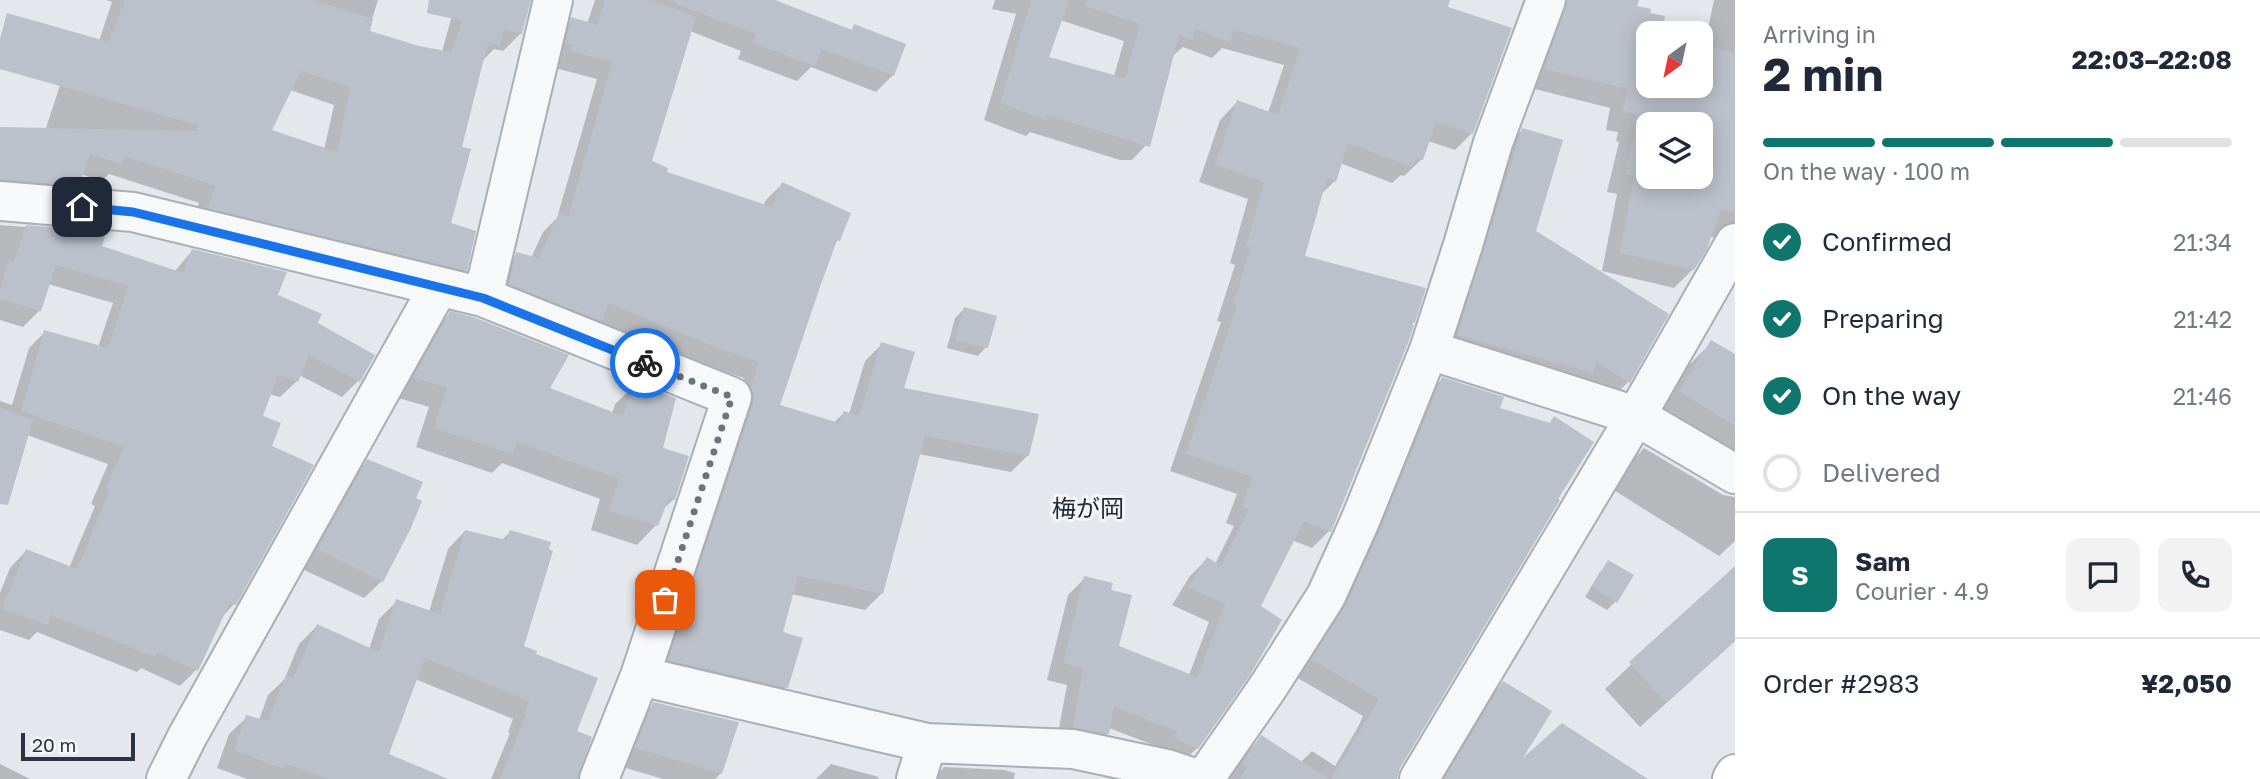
<!DOCTYPE html>
<html lang="en">
<head>
<meta charset="utf-8">
<style>
	:root { --surface:#fff; --page:#f2f2f3; --text:#1f2937; --muted:#747a83; --line:#e0e1e3; --accent:#0f766e }
	body { margin:0; font-family:"Golos Text","Noto Sans JP",sans-serif; background:var(--page); color:var(--text); height:100vh; display:flex; flex-direction:column; font-size:26px; white-space:nowrap }
	* { box-sizing:border-box; margin:0 }
	p { font-size:23px; color:var(--muted) }
	.icon { flex:none; width:38px; height:38px; fill:none; stroke:currentColor; stroke-width:2; stroke-linecap:round; stroke-linejoin:round }
	.map { position:relative; flex:1; overflow:hidden }
	.details { display:flex; flex-direction:column; background:var(--surface); width:525px }
	.details>* { flex:none }
	.needle { width:46px; rotate:213deg }
	.tools { position:absolute; left:1636px; top:21px; display:grid; gap:14px }
	.tools a { display:grid; place-items:center; width:77px; height:77px; border-radius:14px; background:var(--surface); box-shadow:0 4px 18px #0003; font-size:35px }
	.scale { position:absolute; left:21px; bottom:18px; width:114px; box-sizing:border-box; padding-left:7px; border:4px solid #2b3445; border-top:0; font-size:19px; line-height:24px; white-space:nowrap; color:#2b3445; -webkit-text-stroke:5px #f4f6f9; paint-order:stroke }
	.pin { position:absolute; display:grid; place-items:center; width:60px; height:60px; color:#fff; margin:-30px; border-radius:14px; box-shadow:0 4px 10px #0006 }
	.courier { position:absolute; display:grid; place-items:center; width:70px; height:70px; margin:-35px; border:5px solid #1a73e8; border-radius:50%; background:#fff; color:#222; box-shadow:0 2px 9px #0007 }
	.head em { font-style:normal; font-weight:700 }
	.head div { display:flex; flex-direction:column-reverse }
	.head { display:flex; align-items:center; justify-content:space-between; height:119px; padding:0 28px }
	h1 { font-size:46px; font-weight:700; line-height:52px }
	.bar { display:grid; grid-template-columns:repeat(4,1fr); gap:10px 7px; align-content:center; height:84px; padding:0 28px }
	.bar i { height:9px; border-radius:5px; background:var(--line) }
	.bar .active { background:var(--accent) }
	.bar p { grid-column:span 4 }
	.line { display:flex; align-items:center; gap:18px; padding:0 28px; border-top:2px solid var(--line) }
	.line div { flex:1 }
	.round { display:grid; place-items:center; flex:none; width:74px; height:74px; border-radius:14px; background:var(--page) }
	ol { padding:0 28px; list-style:none }
	li { display:flex; align-items:center; gap:21px; height:77px }
	li p { margin-inline-start:auto }
	li .icon { padding:7px; border-radius:50%; background:var(--accent); color:#fff; stroke-width:4 }
	li:last-child { color:var(--muted) }
	li i { width:38px; height:38px; border:4px solid var(--line); border-radius:50% }
	main { display:flex; flex:1; min-height:0 }
	.map>svg:first-child { display:block }
	.shadow { fill:#0003; fill-rule:evenodd }
	.building { fill:#bbc0ca; fill-rule:evenodd }
	.lines { fill:none; stroke-linecap:round; stroke-linejoin:round }
	.minor-casing { stroke:#a9aeb7; stroke-width:42 }
	.secondary-casing { stroke:#a9aeb7; stroke-width:42 }
	.minor { stroke:#f7f8fa; stroke-width:38 }
	.secondary { stroke:#fff; stroke-width:38 }
	.done { stroke:#6c737f; stroke-width:7; stroke-dasharray:0 12.6 }
	.route { stroke:#1a73e8; stroke-width:9 }
	.labels { text-anchor:middle; dominant-baseline:central; stroke-width:6; stroke-linejoin:round; paint-order:stroke }
	.quarter-label { font-size:24px; fill:#1d2536; stroke:#f4f6f9 }
</style>
</head>
<body>
<main>
<div class="map">
<svg width="1735" height="779" viewBox="0 0 1735 779">
	<rect width="100%" height="100%" fill="#e4e7ec"/>
	<path class="shadow" d="M106,0H378L368,32L419,48L442,52L456,0H519L521,33L503,51L494,49L481,62L460,148L449,224L465,270L447,287L191,225L199,203L109,174L102,181L81,174L77,185L59,203L0,198V129L41,143L70,55L99,41L112,2ZM290,90L334,105L324,150L269,131Z
		M595,0H776L775,2L850,31L855,26L893,75L876,92L811,67L797,81L738,59L741,51L690,31L650,162L665,173L763,206L766,200L782,184L838,240L834,244L777,406L833,423L844,413L849,414L865,361L882,344L902,389L1028,455L1011,472L919,454L882,593L865,610L791,594L781,634L786,687L770,704L653,676L744,378L697,363L599,322L584,337L493,300L500,271L517,254L531,258L543,232L557,218L597,79L555,68L556,35L572,19L587,24Z
		M995,0H1448L1446,8L1472,133L1455,150L1428,141L1422,159L1404,176L1401,175L1392,183L1340,163L1335,181L1320,195L1303,257L1413,322L1329,531L1312,548L1292,540L1258,606L1197,748L1180,765L1158,757L1161,748L1109,728L1108,733L1091,751L1056,744L1067,685L1047,680L1068,595L1085,578L1109,591L1117,647L1189,675L1209,622L1172,605L1190,576L1207,559L1215,564L1234,526L1226,523L1237,494L1170,471L1221,322L1217,321L1235,265L1230,263L1248,199L1199,182L1220,120L1237,102L1268,113L1284,65L1222,48L1212,58L1183,47L1173,56L1149,142L1132,160H1120L1030,132L1026,136L984,120L1016,14L992,9ZM1060,20L1124,41L1114,76L1047,58Z
		M1547,0H1637L1635,7L1648,14L1663,17L1660,33H1648V86H1701V47L1704,48L1714,0H1735V251L1728,242L1709,236L1693,269L1674,288L1602,271L1617,194L1607,192L1619,142L1616,141L1618,132L1606,130L1610,108L1527,87ZM1648,124H1701V177H1648Z
		M1522,130L1534,232L1628,382L1614,396L1585,378L1577,387L1443,349L1507,145Z
		M0,225L104,233L100,247L174,272L192,251L276,296L315,324L358,381L342,397L299,375L297,381L280,397L269,394L261,417L270,446L234,604L222,617L196,670L180,686L141,668L137,672L37,632L29,640L0,630V593L10,568L26,551L69,568L95,506L91,504L108,464L27,435L0,485V401L12,405L29,348L45,332L98,347L113,303L48,284L40,310L23,327L0,320Z
		M964,309L986,347L978,356L947,348L955,318Z
		M450,313L548,389L612,414L615,404L635,385L661,449L674,499L662,510L656,525L637,545L591,530L600,499L502,463L492,473L416,447L429,407L395,397L431,333Z
		M1712,342L1735,356V466L1655,416L1687,367Z
		M1442,379L1498,409L1555,499L1399,767L1396,779H1227L1245,754L1262,737L1301,762L1312,751L1335,766L1358,727L1363,716L1296,677L1426,396Z
		M1644,448L1723,495L1735,497V541L1719,556L1612,489L1627,466Z
		M368,461L414,499L382,581L364,598L300,568L350,479Z
		M465,531L501,541L510,532L522,647L534,655L574,732L576,779H491L510,733L508,732L513,719L415,679L387,755L446,779H247L217,768L229,734L247,717L259,720L268,695L284,680L299,644L317,626L369,649L379,619L397,601L429,612L448,549Z
		M1609,563L1616,601L1607,610L1585,597L1600,572Z
		M1723,579L1735,641L1640,727L1605,689Z
		M1503,683L1517,765L1631,779H1439L1487,700Z
		M654,704L721,773L715,779H663L619,766L636,722Z
		M0,764L30,779H0Z
		M831,764L879,777L878,779H816Z
		M944,767L1005,770L1015,773L1014,779H933Z"/>
	<path class="building" d="M125,0H313L373,19L370,31L419,46L451,52L462,21L427,13L429,0H531L522,34L504,30L500,46L488,42L462,147L471,149L451,223L476,231L467,271L207,208L216,186L124,156L121,164L90,154L79,186L0,179V127L197,131V125L0,69V39L7,13L109,42ZM301,71L350,87L337,152L272,130Z
		M605,0H651L696,17L652,161L668,168L667,172L772,207L782,182L851,213L840,241L837,240L820,287L780,405L839,423L844,411L859,416L881,342L915,352L904,388L1039,414L1029,456L925,436L883,594L798,576L783,632L803,638L788,688L668,660L753,404L754,394L751,387L759,362L714,347L609,303L602,321L509,284L516,252L539,258L559,213L568,217L612,62L570,51L572,45L565,44L571,17L597,25Z
		M674,0H775L852,30L854,24L906,44L894,76L822,49L815,66L753,43L756,34L674,3Z
		M1031,0H1069L1049,57L1125,78L1140,24L1085,6L1086,0H1450L1448,7L1512,28L1473,134L1436,122L1423,160L1417,158L1411,167L1348,143L1336,182L1327,178L1305,256L1426,288L1415,323L1407,321L1414,325L1408,343L1331,532L1304,521L1261,606L1282,620L1250,675L1198,749L1174,739L1177,731L1114,707L1109,734L1073,727L1083,668L1063,663L1084,576L1113,583L1111,590L1132,595L1119,646L1197,677L1225,604L1188,587L1207,557L1221,566L1249,509L1242,506L1253,477L1186,454L1237,305L1233,304L1251,248L1246,246L1264,182L1215,165L1237,100L1278,115L1300,48L1234,30L1230,42L1195,29L1192,40L1179,35L1150,147L1047,115L1045,120L1000,103Z
		M1567,0H1639L1637,6L1651,9L1650,13L1665,16L1662,33H1648V86H1701V45L1735,53V213L1721,209L1707,249L1694,270L1620,253L1634,176L1625,174L1637,123H1634L1636,114L1623,111L1628,89L1544,69ZM1648,124H1701V177H1648Z
		M1522,128L1563,140L1536,231L1669,314L1630,383L1596,362L1593,373L1457,335Z
		M26,225L106,232L102,246L183,273L192,249L287,272L278,295L322,314L318,323L375,355L360,382L309,355L298,382L278,375L263,416L281,423L272,446L314,465L236,605L230,602L198,671L157,652L155,657L51,615L47,625L2,609L26,549L77,569L110,490L106,488L124,447L21,411L44,330L108,348L128,286L56,265L41,311L0,299V290L8,261L14,262Z
		M964,307L997,316L988,348L955,340Z
		M450,311L476,318L569,355L550,388L623,416L634,383L676,398L663,448L689,456L675,500L669,498L658,526L609,511L619,479L517,442L512,454L434,428L447,388L413,377Z
		M1711,340L1735,354V426L1679,391Z
		M1442,377L1504,397L1500,408L1550,423L1554,416L1594,442L1558,499L1560,500L1400,768L1397,779H1331L1379,699L1311,659L1346,605L1380,530Z
		M0,408L33,420L8,505L0,504Z
		M367,459L423,482L416,498L422,501L410,530L383,582L317,549Z
		M465,530L506,540L510,530L551,542L549,549L553,551L524,646L537,651L536,654L598,678L577,731L592,737L578,779H500L526,715L524,714L529,701L425,658L389,754L448,779H329L286,764L284,769L234,750L246,715L268,721L286,675L293,678L317,624L379,652L396,599L440,614Z
		M1608,560L1634,575L1617,603L1592,587Z
		M1735,566V641L1666,703L1629,662Z
		M1503,681L1552,711L1523,758L1562,723L1648,779H1444Z
		M653,702L739,722L722,774L635,748Z
		M1261,735L1329,779H1240L1247,767L1241,765Z"/>
	<g class="lines">
		<g class="minor-casing">
			<path id="minor" d="M0,201L133,212L483,297L732,397L640,676L599,779
				M483,297L553,0
				M1429,350L1636,416L1735,474
				M640,676L927,743L1073,749L1167,769L1197,779
				M166,779L187,737L438,288
				M916,779L927,743
				M1204,779L1268,687L1326,596L1360,521L1429,350L1463,245L1493,143L1546,0
				M1419,779L1636,416L1735,243"/>
		</g>
		<g class="secondary-casing">
			<path id="secondary" d="M1732,779L1735,774"/>
		</g>
		<use href="#minor" class="minor"/>
		<use href="#secondary" class="secondary"/>
	</g>
	<g class="lines">
		<path class="done" d="M645,363L732,397L665,600"/>
		<path class="route" d="M82,207L133,212L483,298L645,363"/>
	</g>
	<g class="labels">
		<g class="quarter-label">
			<text x="1088" y="507">梅が岡</text>
		</g>
	</g>
</svg>
<div class="tools">
<a><svg class="needle" viewBox="-14 -14 28 28"><path d="M0-13l5 13h-10z" fill="#e53935"/><path d="M0 13l5-13h-10z" fill="#747a83"/></svg></a>
<a><svg class="icon" aria-label="layers" viewBox="0 0 24 24"><path d="M12 4l9 5-9 5-9-5zM3 14l9 5 9-5"/></svg></a>
</div>
<div class="scale">20 m</div>
<div class="pin" style="left:665px;top:600px;background:#ea580c"><svg class="icon" aria-label="bag" viewBox="0 0 24 24"><path d="M5 8h14l-1 12H6zM9 8a3 3 0 0 1 6 0"/></svg></div>
<div class="pin" style="left:82px;top:207px;background:#1f2937"><svg class="icon" aria-label="home" viewBox="0 0 24 24"><path d="M3 11l9-7 9 7M6 9v11h12V9"/></svg></div>
<div class="courier" style="left:645px;top:363px"><svg class="icon" aria-label="bike" viewBox="0 0 24 24"><circle cx="6" cy="16" r="4"/><circle cx="18" cy="16" r="4"/><path d="M6 16l4-8h5l3 8M10 8l3 8H6M13 5h3"/></svg></div>
</div>
<section class="details">
<div class="head"><div><h1>2 min</h1><p>Arriving in</p></div><em>22:03–22:08</em></div>
<div class="bar"><i class="active"></i><i class="active"></i><i class="active"></i><i></i><p>On the way · 100 m</p></div>
<ol>
<li><svg class="icon" aria-label="check" viewBox="0 0 24 24"><path d="M5 12l5 5 9-10"/></svg>Confirmed<p>21:34</p></li>
<li><svg class="icon" aria-label="check" viewBox="0 0 24 24"><path d="M5 12l5 5 9-10"/></svg>Preparing<p>21:42</p></li>
<li><svg class="icon" aria-label="check" viewBox="0 0 24 24"><path d="M5 12l5 5 9-10"/></svg>On the way<p>21:46</p></li>
<li><i></i>Delivered</li>
</ol>
<div class="line" style="height:126px"><b class="round" style="background:var(--accent);color:#fff">S</b><div><b>Sam</b><p>Courier · 4.9</p></div><a class="round"><svg class="icon" aria-label="chat" viewBox="0 0 24 24"><path d="M4 5h16v11H9l-5 4z"/></svg></a><a class="round"><svg class="icon" aria-label="phone" viewBox="0 0 24 24"><path d="M5 4h4l2 5-3 2q2 4 5 5l2-3 5 2v4C11 20 4 13 5 4z"/></svg></a></div>
<div class="line" style="height:91px"><div>Order #2983</div><b>¥2,050</b></div>
</section>
</main>
</body>
</html>
